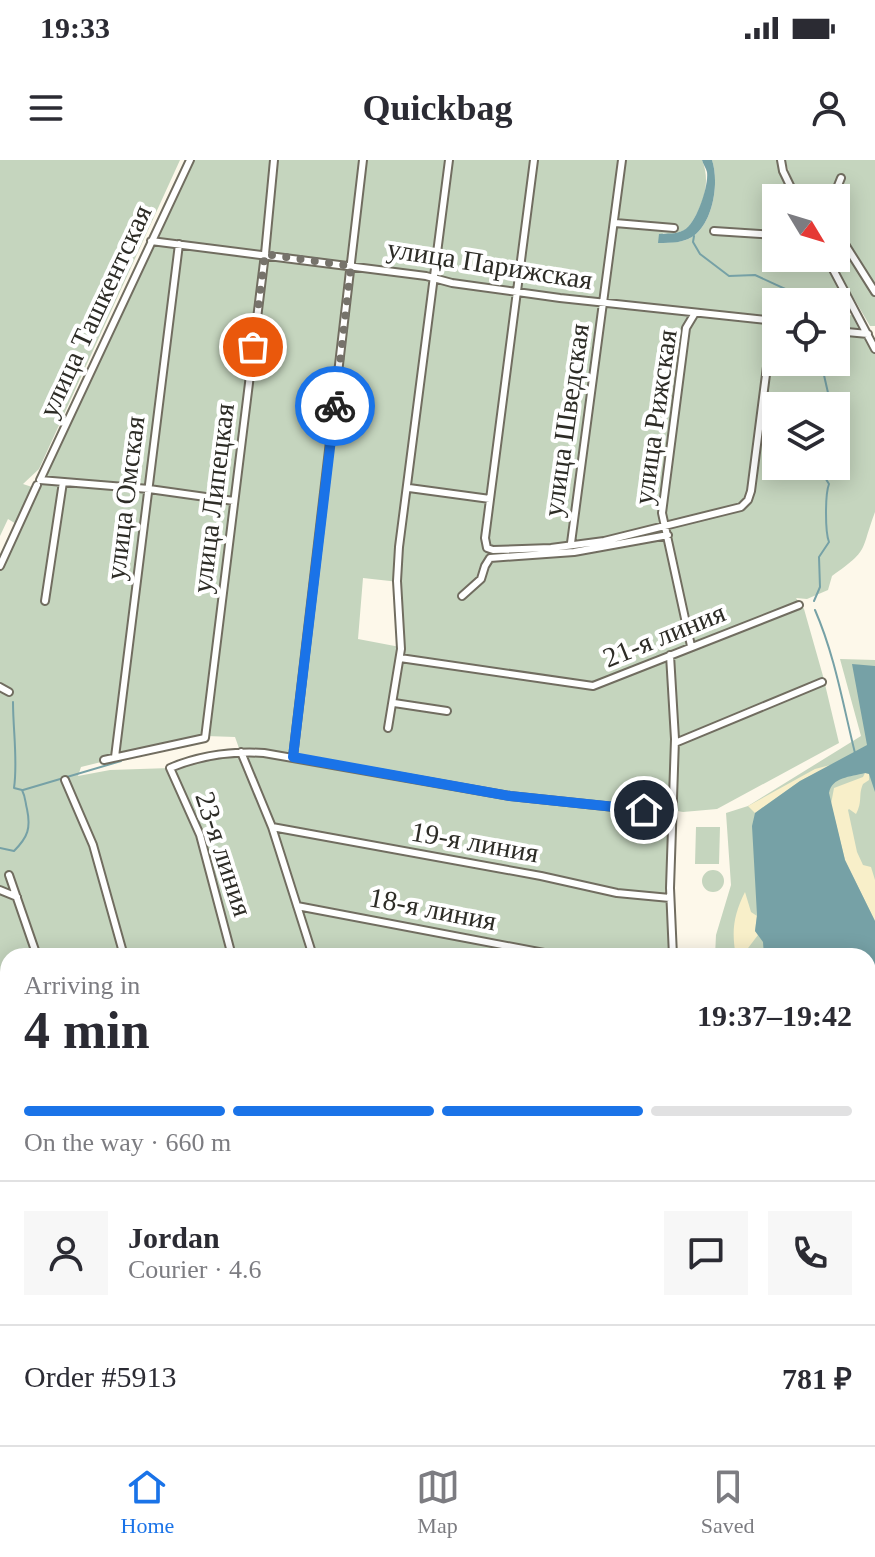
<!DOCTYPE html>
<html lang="en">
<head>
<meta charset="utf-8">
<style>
	:root { --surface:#fff; --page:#f7f7f7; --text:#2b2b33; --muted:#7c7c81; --line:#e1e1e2; --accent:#1a73e8 }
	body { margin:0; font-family:"Times New Roman",serif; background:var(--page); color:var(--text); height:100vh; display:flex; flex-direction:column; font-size:30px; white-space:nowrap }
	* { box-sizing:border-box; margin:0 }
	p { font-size:26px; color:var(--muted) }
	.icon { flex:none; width:44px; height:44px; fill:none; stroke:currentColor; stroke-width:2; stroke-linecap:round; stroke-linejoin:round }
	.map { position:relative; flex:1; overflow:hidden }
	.panel { position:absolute; left:0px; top:788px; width:876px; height:498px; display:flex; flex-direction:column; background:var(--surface); border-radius:24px 24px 0 0; box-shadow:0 4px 20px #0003 }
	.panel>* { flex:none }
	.needle { width:52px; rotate:128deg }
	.fabs { position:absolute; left:762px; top:24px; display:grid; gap:16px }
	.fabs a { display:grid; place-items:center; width:88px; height:88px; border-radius:0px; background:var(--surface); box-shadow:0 4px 20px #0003; font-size:40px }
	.pin { position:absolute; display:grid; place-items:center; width:68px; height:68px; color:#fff; margin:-34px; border:4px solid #fff; border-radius:50%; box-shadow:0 2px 8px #0007 }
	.courier { position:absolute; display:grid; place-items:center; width:80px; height:80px; margin:-40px; border:6px solid #1a73e8; border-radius:50%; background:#fff; color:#222; box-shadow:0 2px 10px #0007 }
	.overview em { font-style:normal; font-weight:700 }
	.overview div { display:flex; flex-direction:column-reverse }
	.overview { display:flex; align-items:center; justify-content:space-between; height:136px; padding:0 24px }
	h1 { font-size:52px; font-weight:700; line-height:60px }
	.bar { display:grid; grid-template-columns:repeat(4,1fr); gap:12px 8px; align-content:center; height:96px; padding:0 24px }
	.bar i { height:10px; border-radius:6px; background:var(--line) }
	.bar .active { background:var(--accent) }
	.bar p { grid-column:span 4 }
	.line { display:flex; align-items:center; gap:20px; padding:0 24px; border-top:2px solid var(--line) }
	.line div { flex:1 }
	.round { display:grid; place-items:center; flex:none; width:84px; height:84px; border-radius:0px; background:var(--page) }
	.status { display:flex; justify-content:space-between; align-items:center; height:56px; padding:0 40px; background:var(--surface); direction:ltr }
	.status svg { height:22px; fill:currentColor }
	header { display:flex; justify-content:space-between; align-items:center; height:104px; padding:0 24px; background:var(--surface); font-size:36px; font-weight:700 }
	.tab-bar { display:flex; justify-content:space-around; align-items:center; height:112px; border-top:2px solid var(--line); background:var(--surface); font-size:22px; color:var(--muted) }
	.tab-bar a { display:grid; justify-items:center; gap:4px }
	.tab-bar .active { color:var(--accent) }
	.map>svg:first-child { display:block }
	.green { fill:#c5d5be; fill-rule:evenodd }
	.sand { fill:#f8efc9 }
	.water { fill:#76a1a6 }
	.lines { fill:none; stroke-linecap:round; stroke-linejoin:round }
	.stream { stroke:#76a1a6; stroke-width:2 }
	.minor-casing { stroke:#716d60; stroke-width:10 }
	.minor { stroke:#fff; stroke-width:6 }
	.done { stroke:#76736b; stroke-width:8; stroke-dasharray:0 14.4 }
	.route { stroke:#1a73e8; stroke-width:10 }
	.labels { text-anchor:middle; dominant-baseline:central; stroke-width:8; stroke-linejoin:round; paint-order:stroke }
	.street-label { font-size:28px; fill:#2d2c26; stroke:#fff }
</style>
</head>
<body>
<div class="status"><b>19:33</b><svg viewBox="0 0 49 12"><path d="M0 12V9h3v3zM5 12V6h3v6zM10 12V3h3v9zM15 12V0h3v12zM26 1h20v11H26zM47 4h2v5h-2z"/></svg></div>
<header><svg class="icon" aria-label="menu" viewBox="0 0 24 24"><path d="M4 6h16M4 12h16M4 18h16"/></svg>Quickbag<svg class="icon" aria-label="person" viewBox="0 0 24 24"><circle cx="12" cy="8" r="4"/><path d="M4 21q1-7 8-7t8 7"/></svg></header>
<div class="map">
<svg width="875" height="1285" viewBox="0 0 875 1285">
	<rect width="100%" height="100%" fill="#fdf8ea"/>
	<path class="green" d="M0,0H180L39,309L23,324L35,328L190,0H702C712,24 702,49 687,69L672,75L663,73L659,82C671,83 686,83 696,74C714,58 719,21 712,0H781L796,38H776V98H836V38H798L785,0H875V166H870L839,113L836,114L847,135L836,142H801L803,135L779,138V142H776V202H836V158L857,154L875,189V352C860,392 870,389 832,416L828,430L807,439L796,438L804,449L823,516L839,583L717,649L683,652L672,650L673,796H8V1278H868V1135L875,1134V1285H0V406L18,365L8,359L0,376ZM776,246H836V306H776ZM363,418L399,422L400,487L358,479ZM206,576L235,577L240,591L170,608L110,610L78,616L81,607Z
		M840,499L875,500V1113L868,1119V796H715L716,775L731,725L726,653L748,646L861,576Z
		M696,667H720L719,704H695Z
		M702 721a11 11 0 1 1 22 0a11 11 0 1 1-22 0Z"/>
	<path class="sand" d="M834,604L800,621L755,653L748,646L815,609Z
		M865,613H869V620L863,624C858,635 863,641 856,654L849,649L848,650L857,692L863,705L871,707L875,720V761L845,700L831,644L834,628L863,617Z
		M745,732L751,752L757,756L755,771L758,775L742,796H736C731,771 734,754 745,732Z"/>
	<path class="water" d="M702,0H712C719,21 714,58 696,74C686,83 671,83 658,83L659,74C668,73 675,75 684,70C696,64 709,26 707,12C706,8 703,4 702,0Z
		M852,504L875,506V632L869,614L865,613C850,617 832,617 829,633L845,700L875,761V1030L868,1044V796H764L763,782L755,771L757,755L752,666L755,653L800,621L867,585Z"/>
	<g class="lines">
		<path class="stream" d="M694,76L693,82L700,94L729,116L755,115L794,133
			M821,202L831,246
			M836,257L837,268H841L836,287
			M814,441L820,427L819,397L829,382C825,372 825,334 829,324L824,316L826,306
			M815,450C835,496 843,545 855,593
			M23,630L121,601
			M0,688L14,691C28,677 31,668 27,649C25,642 26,638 22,630L14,628C18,602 13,570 13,542"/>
		<g class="minor-casing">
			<path id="minor" d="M190,0L40,320L149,329L234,341
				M534,0L485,378L487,388L493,390L551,388L604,381L741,347L748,340L751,331L773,160
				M781,0L783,11L796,38
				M833,38L841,18
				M615,63L674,68
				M836,70L875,132
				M714,71L776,75
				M151,81L426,116L452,123L560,138L776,161
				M827,98L875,189
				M836,171L868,174
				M409,328L490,339
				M571,383L622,0
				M0,406L37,325
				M462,436L481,419L485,406L490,398L574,392L668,375
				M45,441L63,322
				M691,486L662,353L686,168L695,153
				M670,495L675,579L670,728L673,796
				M400,498L593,526L799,445
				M0,527L9,532
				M394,543L447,551
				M388,568L401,489L397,421L399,387L449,0
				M675,583L822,522
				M241,592L272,667L313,796
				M115,597L179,84
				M293,597L363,0
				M104,600L205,578L265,94L274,0
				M65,620L93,685L124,796
				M272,667L541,716L617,733L670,738
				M9,715L37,796
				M0,730L17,737
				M297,746L560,796
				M232,796L200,675L170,608C201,595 230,591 264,593L510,636L671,653
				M0,864L8,863
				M0,982L8,1010
				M0,1115L8,1121
				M868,1126L875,1120
				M0,1161L8,1148
				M868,1243H875
				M0,1246L8,1251
				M46,1278L56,1285
				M110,1278L116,1285
				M213,1278L218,1285
				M315,1278L320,1285
				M410,1278L412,1285
				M493,1278L494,1285
				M668,1278L738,1285
				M833,1278V1285
				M136,1285L148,1278"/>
		</g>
		<use href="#minor" class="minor"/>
	</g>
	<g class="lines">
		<path class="done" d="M253,187L265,94L351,106L335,246"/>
		<path class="route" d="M335,246L293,597L510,636L644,650"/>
	</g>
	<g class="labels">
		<g class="street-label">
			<text transform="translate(490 104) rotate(9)">улица Парижская</text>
			<text transform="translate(95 151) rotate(-65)">улица Ташкентская</text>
			<text transform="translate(655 257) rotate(-82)">улица Рижская</text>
			<text transform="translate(566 260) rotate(-82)">улица Шведская</text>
			<text transform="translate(125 338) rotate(-83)">улица Омская</text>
			<text transform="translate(213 338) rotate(-83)">улица Липецкая</text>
			<text transform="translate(664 475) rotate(-22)">21-я линия</text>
			<text transform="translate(475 682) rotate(10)">19-я линия</text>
			<text transform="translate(224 694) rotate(72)">23-я линия</text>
			<text transform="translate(433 749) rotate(11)">18-я линия</text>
		</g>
	</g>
</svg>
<div class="fabs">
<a><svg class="needle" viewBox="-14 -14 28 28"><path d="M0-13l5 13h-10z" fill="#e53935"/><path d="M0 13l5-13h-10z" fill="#7c7c81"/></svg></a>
<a><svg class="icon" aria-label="locate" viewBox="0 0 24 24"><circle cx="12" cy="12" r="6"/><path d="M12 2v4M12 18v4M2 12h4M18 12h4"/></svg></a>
<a><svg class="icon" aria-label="layers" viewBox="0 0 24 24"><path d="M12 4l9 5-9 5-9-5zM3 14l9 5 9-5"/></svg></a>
</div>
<div class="pin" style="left:253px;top:187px;background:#ea580c"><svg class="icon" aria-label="bag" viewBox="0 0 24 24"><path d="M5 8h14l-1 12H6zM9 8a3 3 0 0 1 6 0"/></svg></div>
<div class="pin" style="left:644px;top:650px;background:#1f2937"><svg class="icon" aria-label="home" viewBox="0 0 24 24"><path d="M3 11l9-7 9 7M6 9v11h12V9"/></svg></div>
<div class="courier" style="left:335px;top:246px"><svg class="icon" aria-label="bike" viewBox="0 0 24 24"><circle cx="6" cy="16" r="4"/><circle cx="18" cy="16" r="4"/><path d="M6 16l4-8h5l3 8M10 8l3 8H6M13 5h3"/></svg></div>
<section class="panel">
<div class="overview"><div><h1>4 min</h1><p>Arriving in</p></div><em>19:37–19:42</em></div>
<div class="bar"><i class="active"></i><i class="active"></i><i class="active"></i><i></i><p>On the way · 660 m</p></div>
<div class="line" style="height:144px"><a class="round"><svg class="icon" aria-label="person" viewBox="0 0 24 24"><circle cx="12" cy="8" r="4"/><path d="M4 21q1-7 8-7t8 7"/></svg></a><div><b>Jordan</b><p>Courier · 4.6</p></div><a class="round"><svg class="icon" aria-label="chat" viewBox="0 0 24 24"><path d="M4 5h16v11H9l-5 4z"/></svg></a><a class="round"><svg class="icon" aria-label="phone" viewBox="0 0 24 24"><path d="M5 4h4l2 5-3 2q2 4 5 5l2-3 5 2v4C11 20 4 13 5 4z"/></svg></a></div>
<div class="line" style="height:104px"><div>Order #5913</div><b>781 ₽</b></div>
</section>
</div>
<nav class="tab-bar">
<a class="active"><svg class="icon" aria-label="home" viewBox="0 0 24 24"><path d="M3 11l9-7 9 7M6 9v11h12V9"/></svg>Home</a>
<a><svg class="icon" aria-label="map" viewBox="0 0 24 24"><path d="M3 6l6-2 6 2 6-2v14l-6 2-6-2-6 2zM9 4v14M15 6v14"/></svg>Map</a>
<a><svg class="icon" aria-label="saved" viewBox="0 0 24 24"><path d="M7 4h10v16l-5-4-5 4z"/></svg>Saved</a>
</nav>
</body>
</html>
